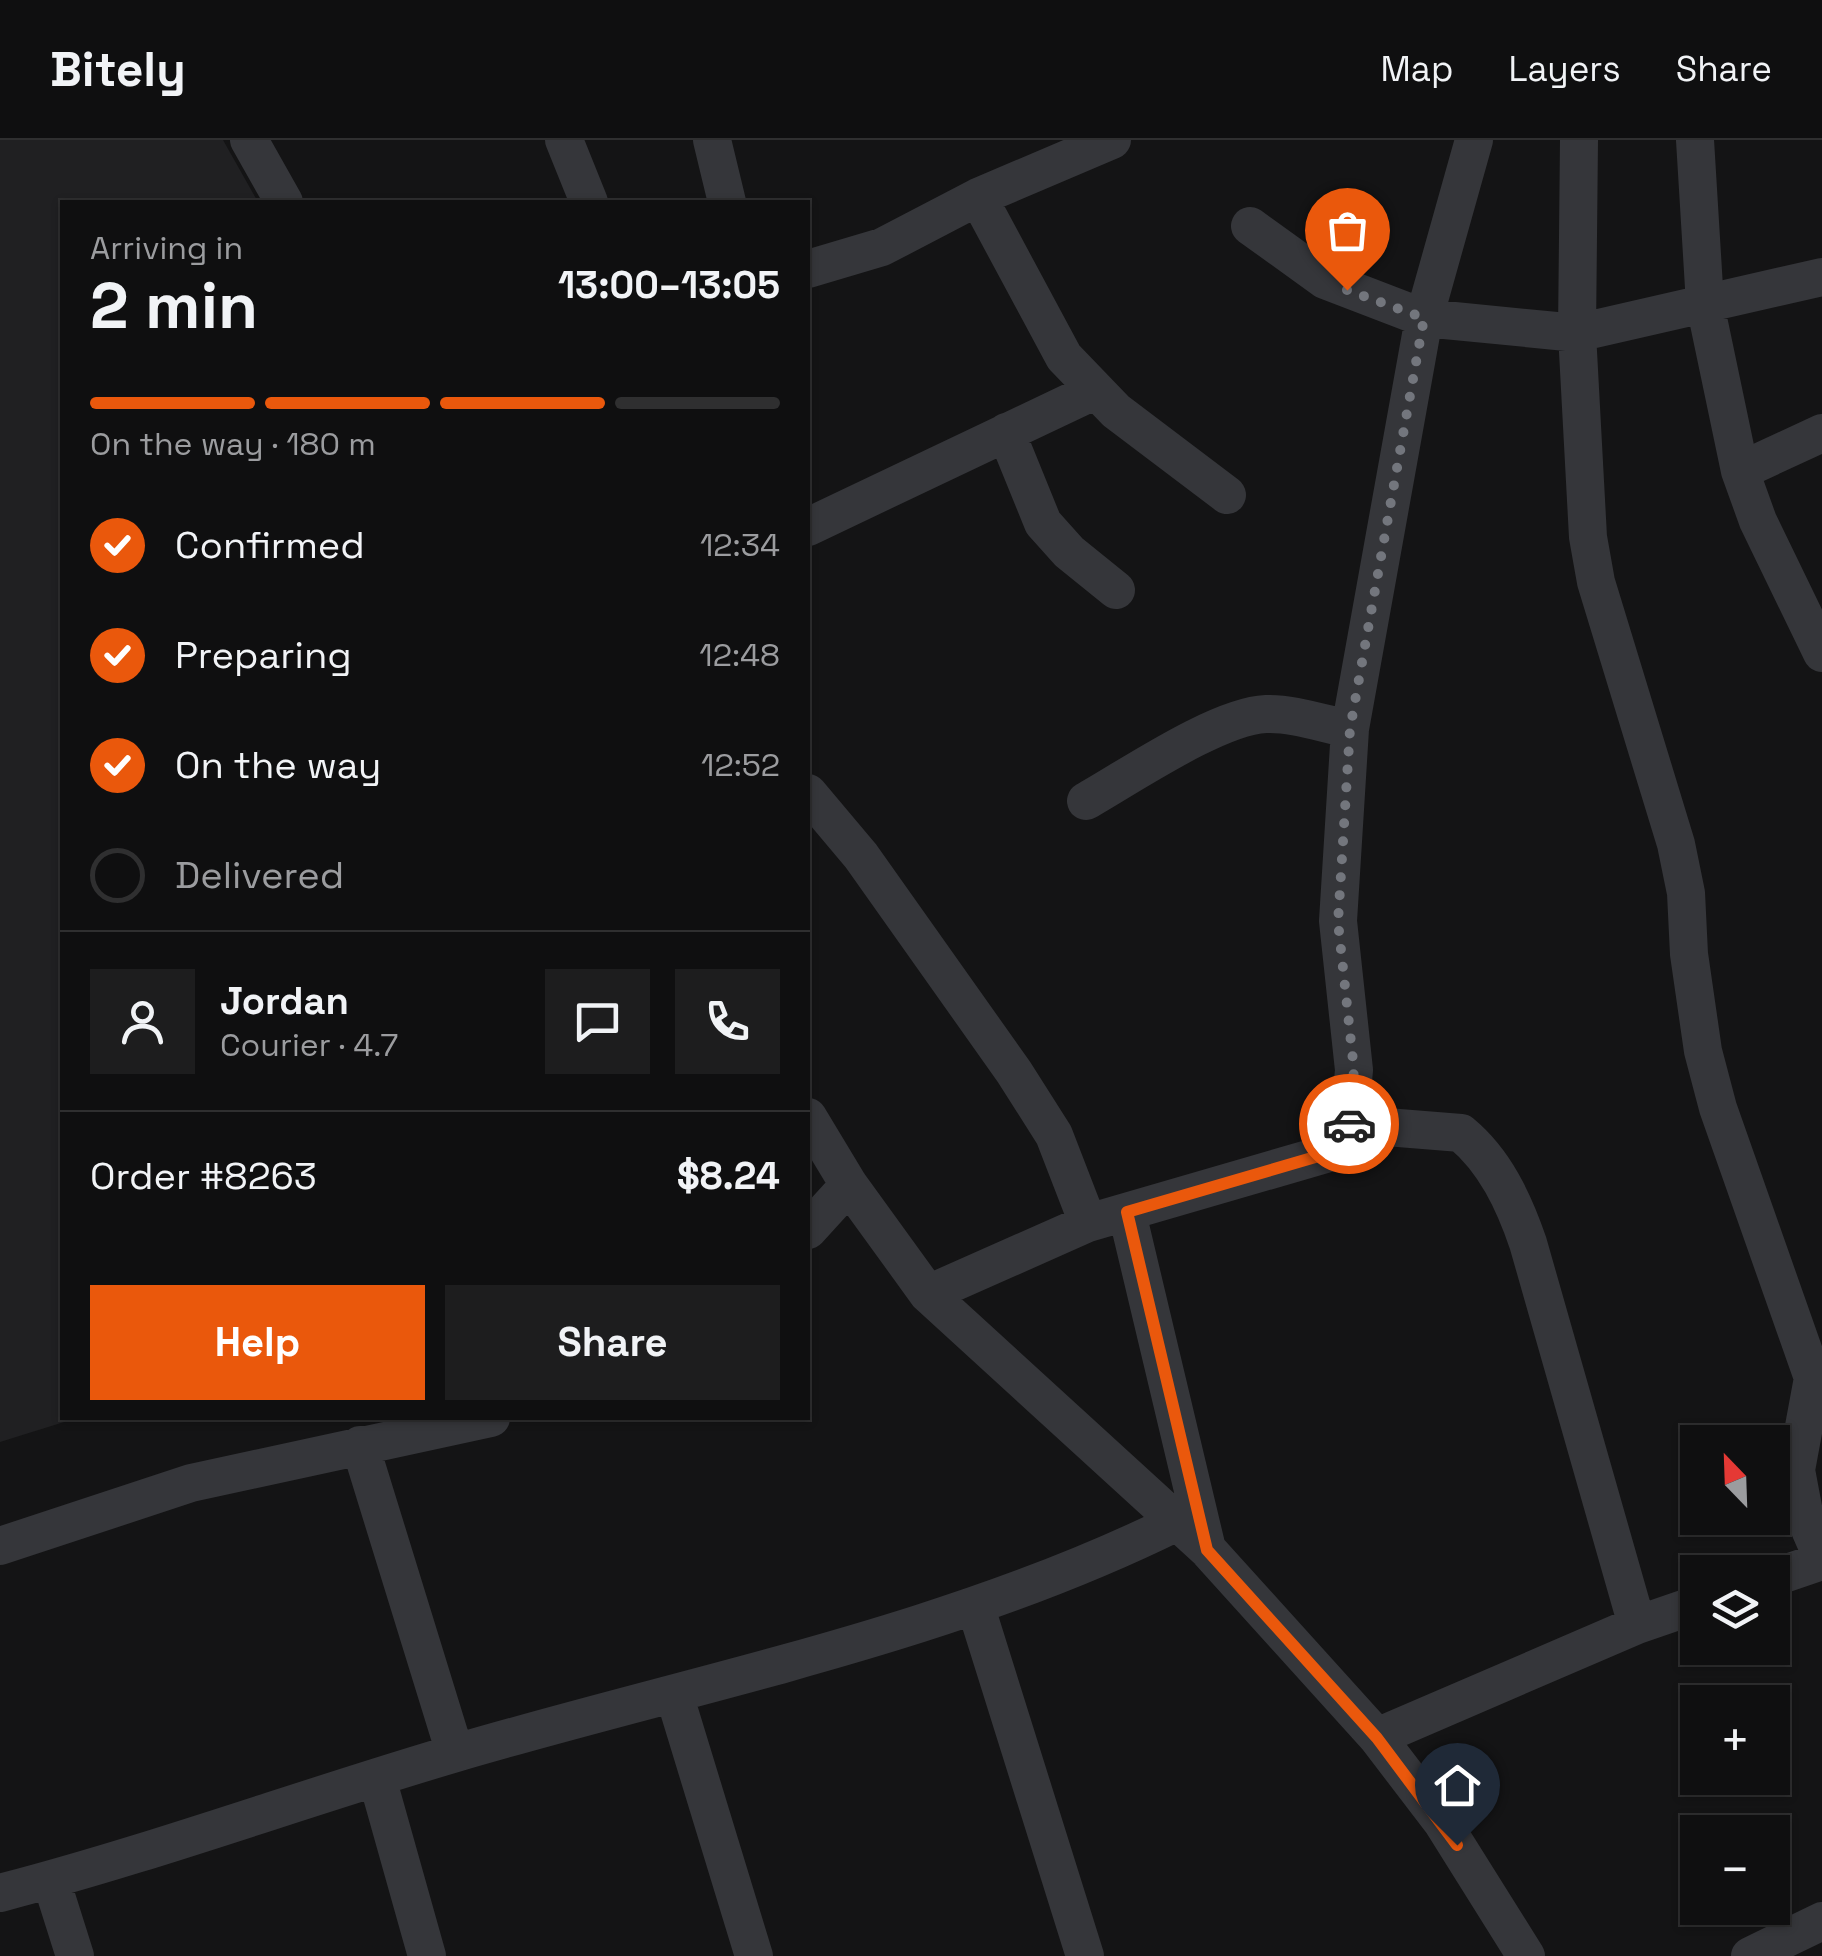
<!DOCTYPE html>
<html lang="en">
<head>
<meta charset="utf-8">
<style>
	:root { --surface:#0f0f10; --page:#1d1d1e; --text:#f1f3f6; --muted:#9b9c9f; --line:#2f2f30; --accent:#ea580c }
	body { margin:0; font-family:"Space Grotesk",sans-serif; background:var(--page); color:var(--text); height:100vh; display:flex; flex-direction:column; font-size:38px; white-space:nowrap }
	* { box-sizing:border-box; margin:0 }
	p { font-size:32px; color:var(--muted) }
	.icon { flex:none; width:55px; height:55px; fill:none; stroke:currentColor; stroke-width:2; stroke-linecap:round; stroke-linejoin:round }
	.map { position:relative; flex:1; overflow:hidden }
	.details { position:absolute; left:60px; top:60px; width:750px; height:1220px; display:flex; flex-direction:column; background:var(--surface); border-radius:0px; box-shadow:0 2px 8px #0004,0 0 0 2px var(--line) }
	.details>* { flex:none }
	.needle { width:65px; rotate:337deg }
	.controls { position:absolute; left:1680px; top:1285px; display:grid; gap:20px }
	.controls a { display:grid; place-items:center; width:110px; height:110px; border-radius:0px; background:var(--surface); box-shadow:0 2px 8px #0004,0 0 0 2px var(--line); font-size:50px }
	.pin { position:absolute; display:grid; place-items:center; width:85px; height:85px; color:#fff; margin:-102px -42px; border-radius:50% 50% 50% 0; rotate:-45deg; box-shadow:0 0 10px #0007 }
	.pin .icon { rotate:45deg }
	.courier { position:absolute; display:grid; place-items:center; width:100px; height:100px; margin:-50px; border:8px solid #ea580c; border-radius:50%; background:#fff; color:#222; box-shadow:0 2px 12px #0007 }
	.overview em { font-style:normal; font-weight:600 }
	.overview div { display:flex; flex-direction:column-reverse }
	.overview { display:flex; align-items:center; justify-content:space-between; height:170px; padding:0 30px }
	h1 { font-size:65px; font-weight:600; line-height:75px }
	.bar { display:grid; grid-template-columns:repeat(4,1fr); gap:15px 10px; align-content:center; height:120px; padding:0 30px }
	.bar i { height:12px; border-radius:8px; background:var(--line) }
	.bar .current { background:var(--accent) }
	.bar p { grid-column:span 4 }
	.line { display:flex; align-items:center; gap:25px; padding:0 30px; border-top:2px solid var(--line) }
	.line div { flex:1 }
	.round { display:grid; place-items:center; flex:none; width:105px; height:105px; border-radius:0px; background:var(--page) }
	ol { padding:0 30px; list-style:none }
	li { display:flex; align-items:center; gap:30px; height:110px }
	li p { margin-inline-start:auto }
	li .icon { padding:10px; border-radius:50%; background:var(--accent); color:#fff; stroke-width:4 }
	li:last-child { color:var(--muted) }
	li i { width:55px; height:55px; border:5px solid var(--line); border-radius:50% }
	.primary-button { display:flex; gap:20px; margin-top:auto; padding:20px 30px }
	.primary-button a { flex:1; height:115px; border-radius:0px; background:var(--accent); color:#fff; font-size:40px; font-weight:600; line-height:115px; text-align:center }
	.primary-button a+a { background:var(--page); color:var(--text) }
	header { display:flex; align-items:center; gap:60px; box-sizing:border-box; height:140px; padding:0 50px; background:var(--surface); border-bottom:2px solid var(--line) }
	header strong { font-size:48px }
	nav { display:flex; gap:55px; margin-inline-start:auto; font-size:35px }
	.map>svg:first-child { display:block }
	.built { fill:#202022 }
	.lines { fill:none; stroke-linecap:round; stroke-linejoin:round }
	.minor { stroke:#35363a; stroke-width:38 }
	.done { stroke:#73767d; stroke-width:10; stroke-dasharray:0 18 }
	.route { stroke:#ea580c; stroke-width:12 }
</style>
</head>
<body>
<header>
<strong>Bitely</strong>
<nav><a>Map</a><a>Layers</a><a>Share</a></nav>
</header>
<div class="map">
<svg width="1822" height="1816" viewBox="0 0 1822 1816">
	<rect width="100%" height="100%" fill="#141415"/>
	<path class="built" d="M0,0H223L258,62H62V1278H77L0,1302Z"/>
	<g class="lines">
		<path class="minor" d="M249,0L284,62
			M564,0L589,62
			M712,0L727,62
			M1579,0L1577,193L1588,397L1596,442L1676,704L1686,753L1689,814L1703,911L1718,968L1813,1238L1796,1330L1805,1378L1822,1417
			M1695,0L1705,164L1740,331L1758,381L1822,513
			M978,57L1064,217L1116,271L1227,355
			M1250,86L1325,140L1424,178L1577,193L1822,137
			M808,129L882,107L978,57L1112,0
			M1006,292L1043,383L1069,412L1116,450
			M1740,331L1822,293
			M808,387L1096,250
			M808,653L861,716L1014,932L1054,995L1088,1083
			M1086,661C1130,636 1218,576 1266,574C1293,573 1324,584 1350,589
			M808,977L849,1045L928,1154L1207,1409L1377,1597L1442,1682L1526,1816
			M1349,984L1461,993C1495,1021 1514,1062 1528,1103L1637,1485
			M1127,1073L1207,1409
			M808,1090L849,1045
			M928,1154L1088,1083L1329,1013L1340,1003L1349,984L1354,930L1338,781L1350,589L1424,178L1474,0
			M360,1305L455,1613
			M0,1406L191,1343L491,1278
			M1772,1438L1822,1421
			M976,1468L1085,1816
			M674,1554L754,1816
			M1377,1597L1637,1485L1698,1464
			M377,1638L427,1816
			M51,1740L75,1816
			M0,1753C154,1713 303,1658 456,1613C697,1542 948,1495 1175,1383
			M1750,1816L1822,1781"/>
	</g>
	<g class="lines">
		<path class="done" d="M1347,150L1424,178L1350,589L1338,782L1354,930L1349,984"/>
		<path class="route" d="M1349,984L1340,1002L1329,1013L1127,1072L1207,1410L1377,1598L1457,1705"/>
	</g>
</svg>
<div class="controls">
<a><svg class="needle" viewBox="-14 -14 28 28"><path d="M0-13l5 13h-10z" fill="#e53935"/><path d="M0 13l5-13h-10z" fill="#9b9c9f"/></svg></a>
<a><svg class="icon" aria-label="layers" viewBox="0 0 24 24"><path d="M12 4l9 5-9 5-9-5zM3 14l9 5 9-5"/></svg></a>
<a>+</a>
<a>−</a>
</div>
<div class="pin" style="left:1347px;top:150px;background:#ea580c"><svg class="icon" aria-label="bag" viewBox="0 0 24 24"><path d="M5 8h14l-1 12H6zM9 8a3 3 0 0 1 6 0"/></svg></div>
<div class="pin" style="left:1457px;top:1705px;background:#1f2937"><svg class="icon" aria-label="home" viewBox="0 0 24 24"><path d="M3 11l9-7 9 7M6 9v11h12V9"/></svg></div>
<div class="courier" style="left:1349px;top:984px"><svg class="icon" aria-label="car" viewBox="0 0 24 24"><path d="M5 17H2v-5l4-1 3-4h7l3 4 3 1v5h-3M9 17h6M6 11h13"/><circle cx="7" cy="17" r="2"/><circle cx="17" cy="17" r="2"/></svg></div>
<section class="details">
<div class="overview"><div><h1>2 min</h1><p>Arriving in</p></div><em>13:00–13:05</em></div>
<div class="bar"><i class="current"></i><i class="current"></i><i class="current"></i><i></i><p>On the way · 180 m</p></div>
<ol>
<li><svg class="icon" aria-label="check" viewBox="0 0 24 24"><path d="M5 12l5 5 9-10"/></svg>Confirmed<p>12:34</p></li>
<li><svg class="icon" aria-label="check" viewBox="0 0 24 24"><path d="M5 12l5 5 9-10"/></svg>Preparing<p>12:48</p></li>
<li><svg class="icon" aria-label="check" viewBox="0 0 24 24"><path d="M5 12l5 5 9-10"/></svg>On the way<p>12:52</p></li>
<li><i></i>Delivered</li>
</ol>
<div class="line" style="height:180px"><a class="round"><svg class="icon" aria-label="person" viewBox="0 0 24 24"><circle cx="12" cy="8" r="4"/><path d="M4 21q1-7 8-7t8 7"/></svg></a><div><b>Jordan</b><p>Courier · 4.7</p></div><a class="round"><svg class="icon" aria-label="chat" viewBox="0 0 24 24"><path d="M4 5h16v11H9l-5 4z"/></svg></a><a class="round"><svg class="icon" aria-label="phone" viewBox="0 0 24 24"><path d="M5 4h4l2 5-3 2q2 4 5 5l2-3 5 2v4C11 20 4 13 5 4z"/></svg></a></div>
<div class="line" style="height:130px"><div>Order #8263</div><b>$8.24</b></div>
<div class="primary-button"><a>Help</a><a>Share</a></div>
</section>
</div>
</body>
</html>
